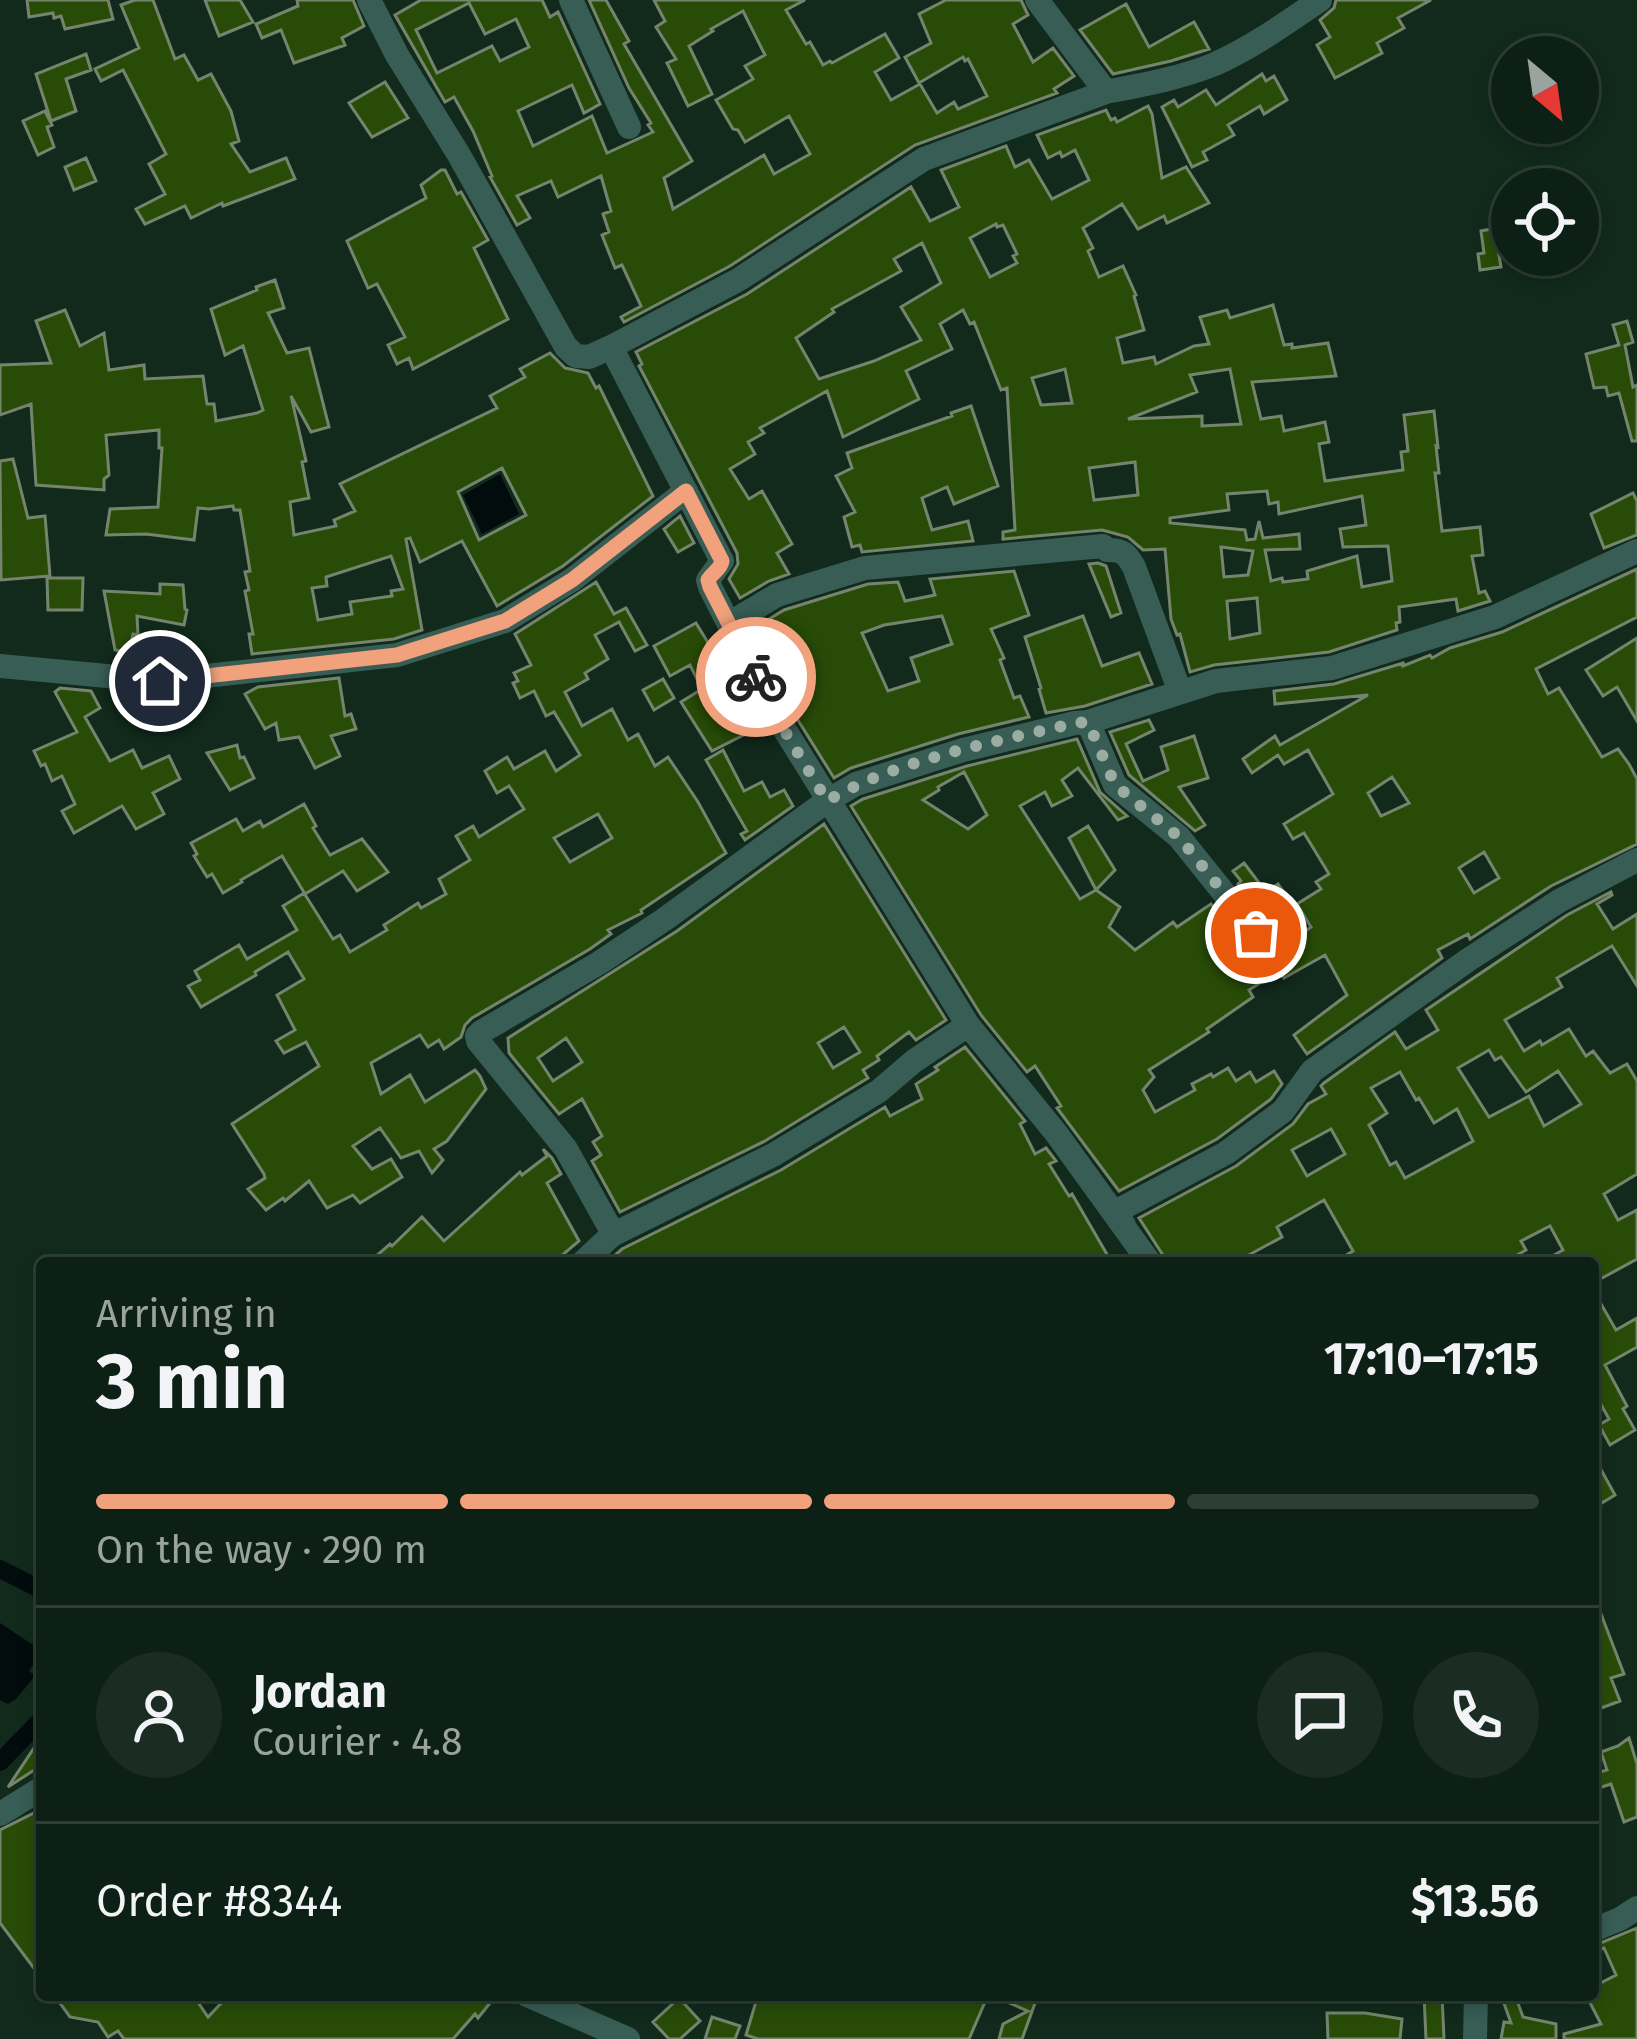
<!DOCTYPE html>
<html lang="en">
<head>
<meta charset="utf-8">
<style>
	:root { --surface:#0d2015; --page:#1b2d22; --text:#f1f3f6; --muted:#9aa3a0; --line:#2d3e34; --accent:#f1a17c }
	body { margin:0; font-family:"Fira Sans",sans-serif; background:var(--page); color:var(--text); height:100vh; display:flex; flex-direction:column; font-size:45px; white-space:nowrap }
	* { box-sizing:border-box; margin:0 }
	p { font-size:39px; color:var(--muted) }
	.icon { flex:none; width:66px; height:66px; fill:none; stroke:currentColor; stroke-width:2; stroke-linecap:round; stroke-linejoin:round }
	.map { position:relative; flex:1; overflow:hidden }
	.panel { position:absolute; left:36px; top:1257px; width:1563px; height:744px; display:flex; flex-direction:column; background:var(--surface); border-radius:12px; box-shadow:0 6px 18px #0003,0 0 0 3px var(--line) }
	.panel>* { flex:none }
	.needle { width:78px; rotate:151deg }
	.fabs { position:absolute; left:1491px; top:36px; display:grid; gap:24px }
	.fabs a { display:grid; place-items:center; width:108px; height:108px; border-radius:50%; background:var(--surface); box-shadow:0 6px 18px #0003,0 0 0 3px var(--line); font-size:60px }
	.pin { position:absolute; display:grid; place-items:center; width:102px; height:102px; color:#fff; margin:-51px; border:6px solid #fff; border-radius:50%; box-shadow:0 3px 12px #0007 }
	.courier { position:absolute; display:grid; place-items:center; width:120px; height:120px; margin:-60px; border:9px solid #f1a17c; border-radius:50%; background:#fff; color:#222; box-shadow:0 3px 15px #0007 }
	.overview em { font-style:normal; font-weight:700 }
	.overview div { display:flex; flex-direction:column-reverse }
	.overview { display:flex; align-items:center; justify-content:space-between; height:204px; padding:0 60px }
	h1 { font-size:78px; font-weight:700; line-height:90px }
	.bar { display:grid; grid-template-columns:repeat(4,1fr); gap:18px 12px; align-content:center; height:144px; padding:0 60px }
	.bar i { height:15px; border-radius:9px; background:var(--line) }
	.bar .current { background:var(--accent) }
	.bar p { grid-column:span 4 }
	.line { display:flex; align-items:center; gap:30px; padding:0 60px; border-top:3px solid var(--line) }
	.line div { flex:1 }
	.round { display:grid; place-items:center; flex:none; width:126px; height:126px; border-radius:63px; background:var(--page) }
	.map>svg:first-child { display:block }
	.water { fill:#020c0d }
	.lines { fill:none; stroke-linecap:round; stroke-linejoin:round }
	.canal { stroke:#020c0d; stroke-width:18 }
	.building { fill:#284c08; stroke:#75856d; stroke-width:3; fill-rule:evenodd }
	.minor { stroke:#375d55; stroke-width:24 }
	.done { stroke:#9bada2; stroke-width:12; stroke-dasharray:0 21.6 }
	.route { stroke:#f1a17c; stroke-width:15 }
</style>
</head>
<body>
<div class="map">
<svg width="1637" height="2039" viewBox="0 0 1637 2039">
	<rect width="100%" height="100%" fill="#112a1c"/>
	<path class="water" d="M500,474L519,514L482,534L463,495Z
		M0,1623L42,1651L29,1671L35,1676L16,1699L8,1704L0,1700Z"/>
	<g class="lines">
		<path class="canal" d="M0,1569L42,1590
			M0,1762L42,1719"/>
	</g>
	<path class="building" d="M27,0H108L113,19L65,29L61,16L54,18L53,13L29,17Z
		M135,0H153L175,59L184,55L198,80L211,74L231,111L239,141L231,144L250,172L286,158L295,179L223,206L222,203L191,218L185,206L145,224L136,209L165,194L149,164L166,154L123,70L101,81L95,69L139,48L121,5Z
		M205,0H240L253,22L219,36Z
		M297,0H353L364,26L342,38L345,45L294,63L281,30L262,38L256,24L298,6Z
		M421,0H542L550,17L558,12L600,104L584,113L572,85L518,111L533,146L592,116L607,153L653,132L648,125L651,123L629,88L589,0H606L629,41L624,44L692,161L664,178L673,209L764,155L774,174L810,154L789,116L745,142L738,130L733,129L716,100L753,79L745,66L765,55L743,11L711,29L713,31L689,46L712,94L688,106L667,63L676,59L656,27L665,21L654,0H805L786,10L806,44L810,42L823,65L830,61L832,63L885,34L899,58L875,72L891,100L920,84L937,113L954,102L958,109L987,96L968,59L965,61L963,57L919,83L905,57L931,43L919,14L946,0H1021L1028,15L1013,24L1033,62L1053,48L1074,76L1054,89L1057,93L915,145L730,266L624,322L621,317L641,306L622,265L615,268L602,235L609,232L603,214L611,211L601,176L558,197L551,181L517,196L530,218L517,225L490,177L492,176L473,131L454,97L445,102L395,15ZM469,3L485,34L516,19L529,47L500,61L492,46L437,73L416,30Z
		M1336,0H1431L1398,18L1404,28L1377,43L1382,53L1335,78L1317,45L1330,37L1320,20L1334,8Z
		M1126,4L1149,47L1194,22L1209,49L1171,61L1113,74L1080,30Z
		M86,54L91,70L66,79L76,111L51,121L36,74Z
		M1262,74L1266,81L1274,76L1287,100L1264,114L1260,106L1228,125L1234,135L1203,152L1207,160L1192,167L1162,107L1174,100L1178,107L1206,90L1216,105Z
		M385,82L408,118L372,137L349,103Z
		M1148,106L1152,114L1162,178L1186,167L1209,203L1167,223L1164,216L1138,229L1122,204L1083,228L1093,248L1088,251L1099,277L1123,266L1136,295L1134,296L1144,330L1117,338L1123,363L1154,357L1156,364L1194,346L1209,344L1200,317L1227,310L1230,318L1273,305L1284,345L1292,344V348L1328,343L1336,376L1252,382L1261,419L1281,416L1284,431L1325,422L1329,442L1319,444L1325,481L1403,470L1401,452L1408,451L1404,415L1434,411L1438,447L1436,446L1439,473H1435L1442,531L1480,527L1483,555L1472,556L1479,593L1485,591L1490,601L1458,611L1456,599L1399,607L1400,622L1396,623L1397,630L1329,652L1214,665L1190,672L1180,634L1177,635L1171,619L1165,549L1143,550L1128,537L1102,530L1003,539V532L1015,530L1007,388L1001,390L974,322L970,324L963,310L940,324L952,349L906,371L919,399L843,437L827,391L760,428L764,433L748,442L755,454L730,469L749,499L762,491L792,544L777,553L789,574L769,581L740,598L729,579L738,564L737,553L639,366L642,364L636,352L747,294L911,187L930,221L959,207L941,170L1006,146L1015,167L1029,160L1052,199L1089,180L1075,150L1062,157L1060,152L1048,158L1037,135L1106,110L1111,120L1115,118L1117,122ZM996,224L997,227L1003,225L1017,254L1013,256L1017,263L990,277L970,238ZM922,243L941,283L901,307L921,340L874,361L819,379L796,338L834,312L832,309L901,271L894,259ZM1065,369L1072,403L1041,405L1032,378ZM1230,369L1241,424L1202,426V416L1128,419L1197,392L1190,375ZM1135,462L1138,495L1094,500L1089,468ZM1267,491L1269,504L1278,502L1279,514L1362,496L1366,525L1340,529L1343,547L1388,546L1392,581L1362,587L1357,556L1307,571L1308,579L1283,582L1282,578L1271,581L1265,550L1300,549L1299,534L1263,538L1259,521L1255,539L1247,540L1245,530L1170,523V518L1229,510L1227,494ZM1221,547L1253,551L1248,575L1224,577ZM1257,598L1260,633L1230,639L1227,601Z
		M45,111L52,125L47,127L54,147L38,155L23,121Z
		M86,158L96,181L74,190L65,167Z
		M441,170H445L457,194L461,192L488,240L474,248L508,319L413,369L409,358L397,364L388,345L405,337L377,284L368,288L347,241L426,198L421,185Z
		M1501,227L1503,243L1497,244L1501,267L1480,270L1478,254L1484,253L1481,231Z
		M275,280L284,308L268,313L287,353L309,348L329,427L311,432L291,396L306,461L302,462L309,498L290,502L294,535L336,526L334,520L355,511L340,484L497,408L490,396L525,377L520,369L550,353L565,368L588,373L596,388L599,386L653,496L563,566L497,606L462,541L420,562L410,538L406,539L422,630L394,639L252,654L249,634H253L245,591L249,590L245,572L250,571L240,510H234L233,506L209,509L198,508L194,540L146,534L106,535L110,509L158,507L162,448H159V430L106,435L109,475L104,479V490L36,485L31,404L0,415V365L51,363L36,321L65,310L80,346L104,333L109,370L144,365L145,379L203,376L207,404H214L216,421L257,413L263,410L243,346L225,355L211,309L257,290L256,287ZM502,468L526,515L479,540L458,492ZM391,556L403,589L391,591L392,596L350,602L352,614L318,620L312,588L327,586L326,577Z
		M1627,321L1633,342L1625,345L1633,387L1637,385V441H1632L1619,393L1608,396L1606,387L1594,388L1586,354L1619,345L1613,325Z
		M971,406L998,486L954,504L947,487L922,498L932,530L968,521L973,541L862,552L860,545L852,547L844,517L855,512L836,476L852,468L847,453L952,416L951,413Z
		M13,459L28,518L45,516L50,576L1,580L0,461Z
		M1633,493L1637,501V535L1604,548L1591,514Z
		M680,516L694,543L678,552L664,529Z
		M1098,563L1106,566L1121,613L1111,617L1089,564Z
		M1637,569V617L1536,669L1548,694L1559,688L1602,757L1618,749L1629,764L1637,779V844L1551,886L1470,939L1468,934L1438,950L1442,958L1307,1054L1294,1035L1347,995L1325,955L1284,978L1280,970L1249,990L1253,997L1207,1029L1209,1032L1149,1070L1154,1077L1143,1090L1155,1112L1195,1090L1192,1084L1211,1074L1213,1077L1228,1068L1236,1081L1250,1072L1256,1082L1274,1071L1282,1084L1271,1099L1217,1139L1119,1191L1057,1108L1061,1106L1035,1066L1027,1072L981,1015L851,806L863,799L967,766L1077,739L1100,792L1127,816L1118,820L1078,768L1062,780L1072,796L1052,806L1045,792L1020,806L1080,899L1096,890L1069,838L1088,826L1115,870L1096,890L1120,907L1109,927L1135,950L1173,922L1177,927L1211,904L1249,948L1257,949L1265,946L1272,934L1281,949L1311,927L1297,904L1321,889L1316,882L1329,874L1304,833L1293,839L1284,824L1333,794L1308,750L1284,764L1278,755L1252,773L1243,759L1275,736L1280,745L1368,695L1275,704L1274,691L1334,684L1403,663V666L1430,655L1432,658L1450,648L1502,632ZM964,772L987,815L968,829L923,800L939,790L938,787ZM1392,777L1409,803L1381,816L1368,793ZM1484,852L1499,878L1474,893L1459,868Z
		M1014,571L1029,615L991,629L1004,658L1000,660L1014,698L1020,696L1029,717L958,734L851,768L834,778L786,701L755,639L757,637L753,629L784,610L868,584L898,582L905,601L935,595L930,579ZM942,616L952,644L911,658L919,681L888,691L862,633L884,625Z
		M47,578H83L82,610H48Z
		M596,582L614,614L626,608L647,645L635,651L619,622L595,635L608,659L585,673L588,679L565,692L582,726L612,709L628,740L638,734L655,766L668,757L698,802L726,853L641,910L642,913L608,930L611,934L590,949L472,1018L465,1025L461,1037L444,1049L439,1040L428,1047L420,1035L371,1063L381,1094L410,1075L425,1102L475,1070L480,1076L486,1089L447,1141L434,1149L443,1160L432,1173L419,1151L401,1158L380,1128L353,1146L372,1169L391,1159L402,1177L360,1203L353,1195L327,1208L309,1181L285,1201L283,1198L266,1210L248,1189L265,1178L264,1174L232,1124L319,1066L306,1042L284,1053L276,1041L295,1030L277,995L304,979L288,952L255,972L256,975L201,1007L188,986L200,980L195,971L239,945L247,959L297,930L283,906L304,893L333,939L340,935L350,952L387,930L384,925L418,903L421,908L446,894L439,879L470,860L456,836L473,826L479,837L524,809L509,786L497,793L485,771L507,757L514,769L545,751L556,771L580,755L554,712L546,716L534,691L520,698L513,683L518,681L514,673L531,665L515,634ZM598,814L612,838L570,862L554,838Z
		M160,584L183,585L185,609L187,610L184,625L137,616L138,635L133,634L129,652L115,650L104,591L160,594Z
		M1083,616L1102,666L1139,653L1152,684L1085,706L1046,713L1039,689L1041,688L1025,637Z
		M696,623L718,659L726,655L741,684L733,688L755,729L712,751L681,702L702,689L690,665L670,676L654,646Z
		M1637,638V721L1617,687L1603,696L1586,670Z
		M339,678L345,716L351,714L356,729L331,736L340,756L315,768L299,737L279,740L276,723L265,729L245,694L258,687Z
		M663,679L674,698L654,710L643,690Z
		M60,688L91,691L100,708L85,717L110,761L133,750L142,768L169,756L180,779L153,793L164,814L136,829L122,806L74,833L62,811L75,804L62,776L52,781L45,764L41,766L34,751L77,732L55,692Z
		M1149,720L1154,730L1126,744L1143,781L1168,770L1161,747L1194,736L1208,778L1179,787L1205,825L1195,831L1129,775L1110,732Z
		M237,745L240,758L244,757L254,778L230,790L207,753Z
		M723,750L744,791L762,782L770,797L784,790L793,806L745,840L741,834L747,831L706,760Z
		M304,804L316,826L313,828L330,855L362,839L388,872L357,891L343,871L305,894L282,856L241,880L242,882L223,893L212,874L207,877L194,856L197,854L191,843L236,819L243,831L260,821L263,827Z
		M824,824L946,1020L916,1040L909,1032L877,1056L879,1060L863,1070L868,1078L765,1141L620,1212L592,1161L601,1155L593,1142L602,1136L582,1099L559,1114L509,1053L508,1038L677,931ZM844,1027L860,1052L833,1068L818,1043ZM566,1038L582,1062L553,1081L538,1058Z
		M1244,863L1266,892L1278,884L1288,898L1265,915V918L1238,884L1241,881L1233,871Z
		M1611,892L1612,895L1597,904L1613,929L1637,914V986L1612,946L1557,978L1562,987L1505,1020L1524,1051L1540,1041L1542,1045L1569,1029L1586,1056L1593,1051L1610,1073L1627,1064L1637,1081V1174L1604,1194L1618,1220L1637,1210V1259L1593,1283V1263H1540L1563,1250L1550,1226L1521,1241L1526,1250L1503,1263H1410L1407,1256L1395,1263H1333L1353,1251L1324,1200L1277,1227L1282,1237L1234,1263H1199L1196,1257L1186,1263H1168L1139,1218L1236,1166L1293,1124L1308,1104L1326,1094L1321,1086L1324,1083L1395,1032L1406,1049L1438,1030L1426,1010L1567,915ZM1489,1050L1495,1060L1501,1057L1526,1092L1558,1071L1581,1104L1544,1126L1529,1096L1489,1117L1458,1068ZM1400,1072L1416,1100L1419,1098L1434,1123L1457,1109L1473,1141L1405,1178L1396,1162L1390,1165L1369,1125L1387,1113L1371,1088ZM1331,1129L1345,1154L1307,1176L1292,1150Z
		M965,1047L1025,1121L1020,1124L1035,1154L1046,1148L1056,1161L1049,1164L1069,1196L1072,1194L1112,1263H606L622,1249L781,1170L885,1107L890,1116L922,1099L916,1084L938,1070L935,1067Z
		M543,1149L552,1158L561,1174L547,1183L579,1241L553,1263H368L390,1244L392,1246L422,1217L444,1241L520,1172L522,1175L547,1156Z
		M1593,1290L1616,1330L1637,1318V1347L1605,1365L1627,1406L1623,1409L1635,1430L1610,1445L1599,1425L1609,1419L1593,1390Z
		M1593,1455L1615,1495L1602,1503L1593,1487Z
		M1593,1593L1624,1674L1611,1678L1620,1701L1593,1711Z
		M42,1736V1765L8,1787Z
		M1629,1738L1637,1764V1817L1624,1822L1611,1784L1593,1790V1774L1607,1770L1601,1752L1618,1746Z
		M42,1809V1979L0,1923V1830Z
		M1637,1928V2039H1564V2034L1601,2024L1586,1995H1593V1987L1616,1975L1604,1948L1593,1953V1946Z
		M54,1995H193L208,2017L229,1995H479L490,2003L478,2018L475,2014L453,2039H124L118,2031L108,2037L98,2022L70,2017Z
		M758,1995H988L969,2039H758L746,2035Z
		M991,1995H1038L1022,2039H999L1003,2024L1028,2011Z
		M1424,1995H1442L1444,2039H1426Z
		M1501,1995H1515L1523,2017L1556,2024V2039H1501L1504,2022L1511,2023Z
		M679,1998L700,2021L680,2039H669L653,2022Z
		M1327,2013H1365L1402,2019L1400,2039H1328Z
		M712,2017L740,2026L735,2039H705Z"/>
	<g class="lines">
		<path class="minor" d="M369,0L397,55L459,155L566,347L576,356L589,357L611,347L738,280L924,159L1106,92
			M571,0L629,127
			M1037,0L1106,92C1142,85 1181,78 1215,64C1253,47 1286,23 1320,0
			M611,347L722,561L708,580L710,587L772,709L968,1025L1056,1133L1150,1263
			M730,623L777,595L865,568L1103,546L1107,550C1123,550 1126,553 1134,567L1180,692
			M0,666L160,681L397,655L505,621L572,580L686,491
			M1088,722L1115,785L1179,837L1256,933
			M1124,1225L1115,1212L1226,1153L1283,1111L1312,1071L1468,960L1559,901L1637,860
			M612,1235L773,1155L879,1091L914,1061L968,1025
			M582,1263L612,1235L610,1228L566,1149L478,1041L477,1036L481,1032L599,963L665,919L827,801L856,784L963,750L1075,723L1088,722L1216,681L1332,668L1495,617L1637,551
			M0,1814L42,1788
			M1593,1930L1620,1919L1637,1908
			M527,1995L628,2039
			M1475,2039L1476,1995"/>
	</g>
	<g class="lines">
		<path class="done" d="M756,677L772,710L827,801C901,758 992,743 1075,723L1088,722L1115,785L1179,837L1256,933"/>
		<path class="route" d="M160,681L397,655L505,621L572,580L686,491L722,561C721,569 712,573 708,580L710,587L756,677"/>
	</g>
</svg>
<div class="fabs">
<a><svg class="needle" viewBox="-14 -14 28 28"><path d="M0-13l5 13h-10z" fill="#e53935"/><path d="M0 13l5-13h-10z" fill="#9aa3a0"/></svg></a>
<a><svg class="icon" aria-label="locate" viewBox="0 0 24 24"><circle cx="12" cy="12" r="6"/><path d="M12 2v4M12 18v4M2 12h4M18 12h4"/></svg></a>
</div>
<div class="pin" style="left:1256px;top:933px;background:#ea580c"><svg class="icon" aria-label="bag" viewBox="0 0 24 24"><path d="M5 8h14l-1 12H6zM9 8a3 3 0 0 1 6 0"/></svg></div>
<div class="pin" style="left:160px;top:681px;background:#1f2937"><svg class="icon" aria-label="home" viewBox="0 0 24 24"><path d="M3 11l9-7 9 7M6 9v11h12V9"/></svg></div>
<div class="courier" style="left:756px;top:677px"><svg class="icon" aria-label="bike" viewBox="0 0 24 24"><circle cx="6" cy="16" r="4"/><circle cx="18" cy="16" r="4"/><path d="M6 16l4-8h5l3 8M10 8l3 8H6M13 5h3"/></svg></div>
<section class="panel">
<div class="overview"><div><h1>3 min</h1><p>Arriving in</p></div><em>17:10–17:15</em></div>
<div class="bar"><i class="current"></i><i class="current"></i><i class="current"></i><i></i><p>On the way · 290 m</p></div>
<div class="line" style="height:216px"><a class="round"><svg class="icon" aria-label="person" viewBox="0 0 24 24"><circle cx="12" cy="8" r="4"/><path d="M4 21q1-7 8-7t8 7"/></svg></a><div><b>Jordan</b><p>Courier · 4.8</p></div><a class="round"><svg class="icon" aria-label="chat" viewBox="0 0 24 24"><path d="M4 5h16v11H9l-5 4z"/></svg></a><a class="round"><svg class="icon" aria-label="phone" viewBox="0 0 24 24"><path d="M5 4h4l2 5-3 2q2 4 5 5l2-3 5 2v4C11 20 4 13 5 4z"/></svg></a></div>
<div class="line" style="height:156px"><div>Order #8344</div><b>$13.56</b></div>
</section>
</div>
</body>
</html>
